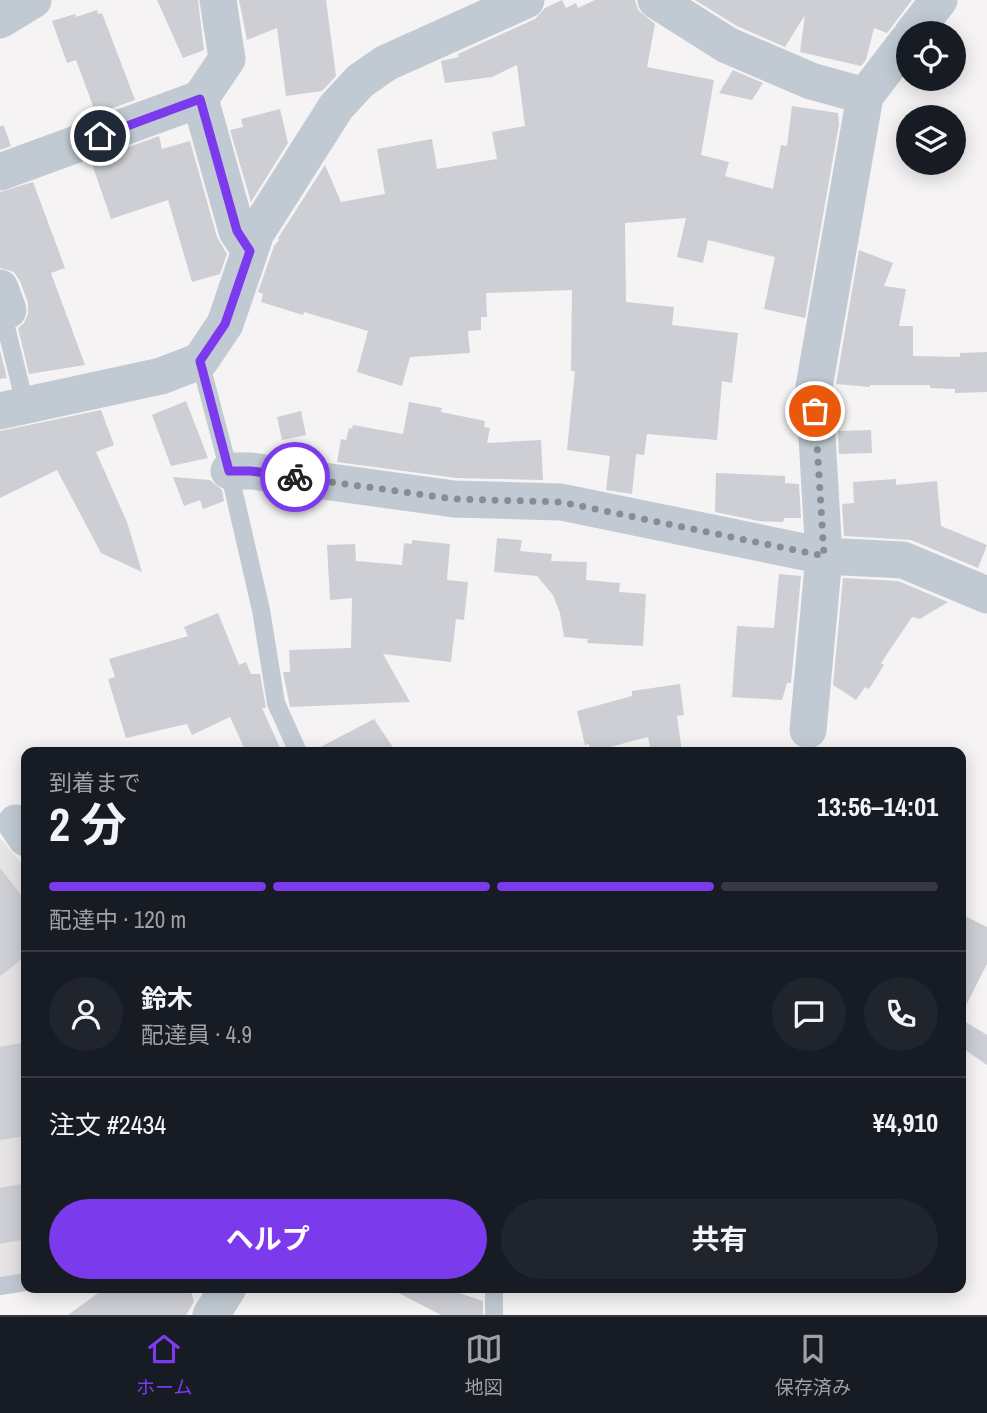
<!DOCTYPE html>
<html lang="ja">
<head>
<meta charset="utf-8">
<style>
	:root { --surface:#171b24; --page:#20242c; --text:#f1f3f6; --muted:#9ea1a6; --line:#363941; --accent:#7c3aed }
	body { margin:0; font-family:"Archivo Narrow","Noto Sans JP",sans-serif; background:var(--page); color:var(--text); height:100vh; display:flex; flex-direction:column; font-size:26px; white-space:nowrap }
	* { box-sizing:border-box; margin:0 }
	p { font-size:23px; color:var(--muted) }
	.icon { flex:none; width:38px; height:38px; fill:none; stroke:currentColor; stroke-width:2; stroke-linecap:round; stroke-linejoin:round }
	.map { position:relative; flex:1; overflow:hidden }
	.details { position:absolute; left:21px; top:747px; width:945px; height:546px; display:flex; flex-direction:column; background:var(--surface); border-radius:14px; box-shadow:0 4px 18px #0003 }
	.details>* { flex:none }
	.fabs { position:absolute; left:896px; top:21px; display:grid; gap:14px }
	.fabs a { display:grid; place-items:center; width:70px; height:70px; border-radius:50%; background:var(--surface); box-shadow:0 4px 18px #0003; font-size:35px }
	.pin { position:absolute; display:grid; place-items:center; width:60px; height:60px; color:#fff; margin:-30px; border:4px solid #fff; border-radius:50%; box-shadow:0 2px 7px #0007 }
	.courier { position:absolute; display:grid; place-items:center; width:70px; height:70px; margin:-35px; border:5px solid #7c3aed; border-radius:50%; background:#fff; color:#222; box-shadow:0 2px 9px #0007 }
	.head em { font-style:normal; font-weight:700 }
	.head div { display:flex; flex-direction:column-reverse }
	.head { display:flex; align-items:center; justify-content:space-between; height:119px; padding:0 28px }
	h1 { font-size:46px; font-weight:700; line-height:52px }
	.bar { display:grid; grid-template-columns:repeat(4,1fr); gap:10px 7px; align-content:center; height:84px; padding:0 28px }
	.bar i { height:9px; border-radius:5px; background:var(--line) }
	.bar .active { background:var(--accent) }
	.bar p { grid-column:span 4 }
	.line { display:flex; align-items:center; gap:18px; padding:0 28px; border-top:2px solid var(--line) }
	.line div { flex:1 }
	.round { display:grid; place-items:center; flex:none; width:74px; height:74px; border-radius:37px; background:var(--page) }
	.cta { display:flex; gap:14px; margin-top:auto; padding:14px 28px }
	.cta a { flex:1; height:80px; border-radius:42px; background:var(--accent); color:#fff; font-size:28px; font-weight:700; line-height:80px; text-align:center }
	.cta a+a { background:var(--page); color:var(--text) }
	.tab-bar { display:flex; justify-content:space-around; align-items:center; height:98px; border-top:2px solid var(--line); background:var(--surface); font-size:19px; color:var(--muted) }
	.tab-bar a { display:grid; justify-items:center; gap:4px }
	.tab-bar .active { color:var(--accent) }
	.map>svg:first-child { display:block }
	.education { fill:#e6e4e5 }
	.building { fill:#cdcfd5 }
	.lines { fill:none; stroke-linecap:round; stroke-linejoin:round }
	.service { stroke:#c1cad2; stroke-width:18 }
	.minor { stroke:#c1cad2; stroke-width:37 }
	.done { stroke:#868d94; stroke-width:7; stroke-dasharray:0 12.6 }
	.route { stroke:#7c3aed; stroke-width:9 }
</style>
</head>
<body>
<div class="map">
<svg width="987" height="1315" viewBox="0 0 987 1315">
	<rect width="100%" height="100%" fill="#f5f3f3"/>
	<path class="education" d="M0,838L26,869V1274L0,1278Z"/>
	<path class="building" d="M157,0H198L204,50L183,58Z
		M239,0H326L336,76L322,91L286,96L277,28L247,40Z
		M562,0L566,8L576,3L578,8L595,0H635L638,10L655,24L647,67L714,80L701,155L729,162L725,176L773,189L781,145L787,146L792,106L838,113L839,124L805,318L764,309L775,257L708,240L703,263L677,257L686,218L625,223L626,302L674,307L672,325L738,333L732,383L722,381L717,440L647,434L644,455L636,454L632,494L606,490L610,456L567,450L575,371H571L572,290L486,293L487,317H481V330L468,331L470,353L410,357L402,386L357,372L368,331L304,312L303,315L261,302L263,294L258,292L274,246L279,240L278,238L325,165L341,202L385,194L377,149L432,139L437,169L497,159L492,132L525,126L517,65L492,77L445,83L441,61L459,57L458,54L535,19L545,8Z
		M695,0H912L887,33L874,28L866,60L861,66L800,52L805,15L785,47L737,26Z
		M97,10L98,14L102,13L135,100L96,114L76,60L67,63L52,21L75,14L76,17Z
		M733,70L763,83L752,100L719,93Z
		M280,109L288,143L251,202L230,130L243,127L241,119Z
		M0,126H4L11,146L0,150Z
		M159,136L162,149L190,141L217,237L227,254L220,274L192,282L168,200L111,219L91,161Z
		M33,182L65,268L51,273L85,365L29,374L18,328L24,323L28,314V303L20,281L14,272L0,268V192Z
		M859,250L893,263L884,286L906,289L899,326H913V356L960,357V353L987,352V392L955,393V389L930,388V385H870V387L836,384Z
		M0,350L7,378L0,379Z
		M186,401L208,458L171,466L152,415Z
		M409,402L442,408L441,412L485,421L484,427L490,428L487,443L541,440L543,480L456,478L337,462L341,439L346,440L349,428L352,429L353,425L403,434Z
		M101,410L114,445L96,452L127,522L142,572L101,553L57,470L0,498V431Z
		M301,411L306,435L282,440L277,417Z
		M871,430L872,453L839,454L838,431Z
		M716,473L785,476V483L799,484L801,518H784L783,522L759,521L715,512Z
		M173,477L210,480L222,490L224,501L203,509L200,500L184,506Z
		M896,479V485L937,481L941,526L987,545L978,568L911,540L844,536L842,504L854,503L853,482Z
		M497,538L522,540L520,551L552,554L551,561L587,562L586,580L620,583L619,592L646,594L643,646L587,643L588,639L564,637L560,613L553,595L537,576L494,572Z
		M412,540L450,544L447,580L468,582L464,620L456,619L451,662L383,654L410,702L290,707L283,672H290L289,650L351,648L352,598L330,600L327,545L355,544L356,561L402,565L404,543L412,544Z
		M779,574L801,576L791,683H787L782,700L732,697L737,626L774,628Z
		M843,578L898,581L948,602L920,619L912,617L881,663L884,665L869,689L865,687L856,700L833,685Z
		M218,613L239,665L246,662L251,674H260L266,708H262L282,752H246L230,717L192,735L187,724L126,738L108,679L115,677L109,659L188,636L184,627Z
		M680,684L684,715L677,716L682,752H651L648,737L591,752L589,744L585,745L577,711L632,696V691Z
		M374,719L396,752H311Z
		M0,868L26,901V956L0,976Z
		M961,914L987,927V964L961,1015Z
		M961,1019L987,1035V1065L961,1047Z
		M26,1042V1136L0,1140V1047Z
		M26,1183V1239L0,1244V1188Z
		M105,1288H190L194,1302L186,1315H68Z
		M389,1288H444L483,1301V1315H441Z"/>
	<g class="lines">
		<path class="service" d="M8,310L5,323L25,404
			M200,361L229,471L261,610L276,703L298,752
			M0,1286L26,1282
			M494,1315V1288"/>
		<path class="minor" d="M218,0L227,59L200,99L237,231L250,251
			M656,0L727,45L811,81L865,96
			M0,20L33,0
			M913,33L939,0
			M0,172L200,99
			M0,288L8,310
			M0,411L161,376L200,361L225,324L256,233L336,107L360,81L386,63L526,0
			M229,471H251L454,499L561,502L824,556L903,560L987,595
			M808,730L824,556L814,387L865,96L908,40
			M16,823L26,838
			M211,1315L228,1288"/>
	</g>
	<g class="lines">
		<path class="done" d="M295,477L454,499L561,502L824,556L815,411"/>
		<path class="route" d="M100,136L200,99L237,231L250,251L225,324L200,361L229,471H251L295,477"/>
	</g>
</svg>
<div class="fabs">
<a><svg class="icon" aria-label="locate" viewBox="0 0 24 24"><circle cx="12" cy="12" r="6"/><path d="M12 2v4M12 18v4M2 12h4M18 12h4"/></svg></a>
<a><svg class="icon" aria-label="layers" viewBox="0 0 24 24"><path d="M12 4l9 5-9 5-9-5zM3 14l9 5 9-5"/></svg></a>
</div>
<div class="pin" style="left:815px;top:411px;background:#ea580c"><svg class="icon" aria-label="bag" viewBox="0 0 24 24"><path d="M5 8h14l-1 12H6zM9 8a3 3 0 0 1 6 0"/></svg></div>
<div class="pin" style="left:100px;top:136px;background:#1f2937"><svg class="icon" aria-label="home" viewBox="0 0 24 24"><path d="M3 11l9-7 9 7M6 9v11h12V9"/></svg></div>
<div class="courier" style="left:295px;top:477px"><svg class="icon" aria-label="bike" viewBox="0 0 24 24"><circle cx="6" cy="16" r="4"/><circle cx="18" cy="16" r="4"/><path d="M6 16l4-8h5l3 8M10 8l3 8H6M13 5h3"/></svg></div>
<section class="details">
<div class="head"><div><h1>2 分</h1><p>到着まで</p></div><em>13:56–14:01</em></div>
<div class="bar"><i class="active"></i><i class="active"></i><i class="active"></i><i></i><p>配達中 · 120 m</p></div>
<div class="line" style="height:126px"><a class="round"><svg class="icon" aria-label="person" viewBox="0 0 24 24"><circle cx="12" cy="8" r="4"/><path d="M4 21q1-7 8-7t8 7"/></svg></a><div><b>鈴木</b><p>配達員 · 4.9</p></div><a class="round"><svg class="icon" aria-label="chat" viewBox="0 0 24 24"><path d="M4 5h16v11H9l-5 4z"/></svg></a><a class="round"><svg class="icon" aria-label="phone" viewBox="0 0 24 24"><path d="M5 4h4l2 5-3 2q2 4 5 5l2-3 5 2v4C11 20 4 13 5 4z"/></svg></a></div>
<div class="line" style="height:91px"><div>注文 #2434</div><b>¥4,910</b></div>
<div class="cta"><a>ヘルプ</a><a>共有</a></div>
</section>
</div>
<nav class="tab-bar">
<a class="active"><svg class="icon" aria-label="home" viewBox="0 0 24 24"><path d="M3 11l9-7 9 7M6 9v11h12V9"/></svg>ホーム</a>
<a><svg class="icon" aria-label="map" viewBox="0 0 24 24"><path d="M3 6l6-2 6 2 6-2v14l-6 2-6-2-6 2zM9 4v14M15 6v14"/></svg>地図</a>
<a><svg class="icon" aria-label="saved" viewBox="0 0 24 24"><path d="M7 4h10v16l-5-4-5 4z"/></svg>保存済み</a>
</nav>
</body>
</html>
